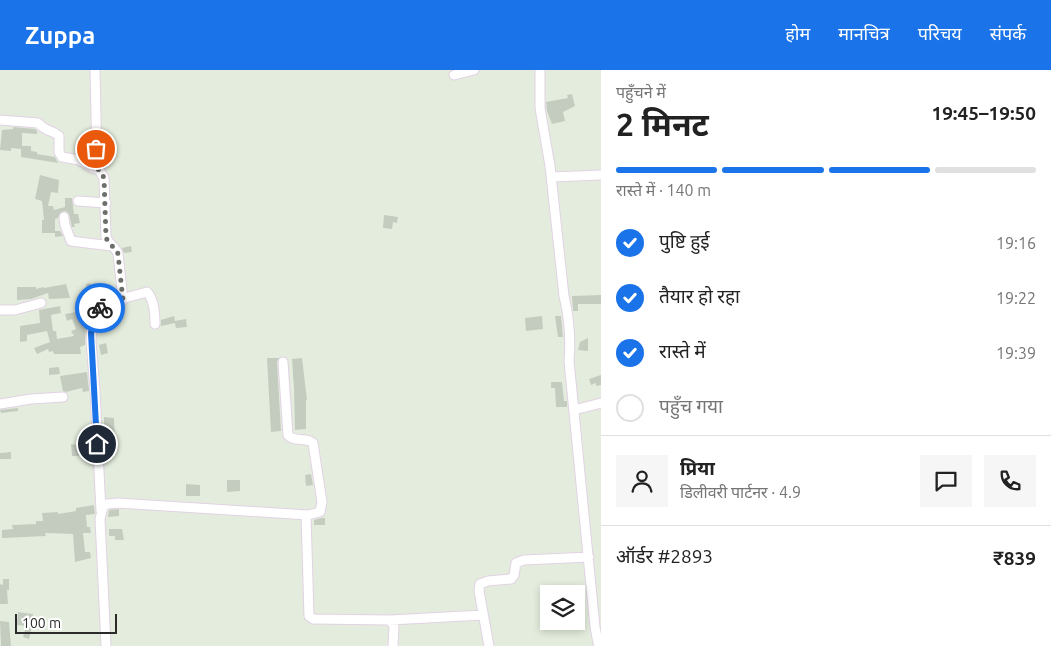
<!DOCTYPE html>
<html lang="hi">
<head>
<meta charset="utf-8">
<style>
	:root { --surface:#fff; --page:#f6f6f6; --text:#222; --muted:#767676; --line:#e0e0e0; --accent:#1a73e8 }
	body { margin:0; font-family:Ubuntu,"Noto Sans Devanagari",sans-serif; background:var(--page); color:var(--text); height:100vh; display:flex; flex-direction:column; font-size:19px; white-space:nowrap }
	* { box-sizing:border-box; margin:0 }
	p { font-size:16px; color:var(--muted) }
	.icon { flex:none; width:28px; height:28px; fill:none; stroke:currentColor; stroke-width:2; stroke-linecap:round; stroke-linejoin:round }
	.map { position:relative; flex:1; overflow:hidden }
	.details { display:flex; flex-direction:column; background:var(--surface); width:450px }
	.details>* { flex:none }
	.controls { position:absolute; left:540px; top:515px; display:grid; gap:10px }
	.controls a { display:grid; place-items:center; width:45px; height:45px; border-radius:0px; background:var(--surface); box-shadow:0 2px 8px #0003; font-size:25px }
	.scale { position:absolute; left:15px; bottom:12px; width:102px; box-sizing:border-box; padding-left:5px; border:2px solid #2b2b2b; border-top:0; font-size:14px; line-height:18px; white-space:nowrap; color:#2b2b2b; -webkit-text-stroke:4px #fff; paint-order:stroke }
	.pin { position:absolute; display:grid; place-items:center; width:42px; height:42px; color:#fff; margin:-21px; border:2px solid #fff; border-radius:50%; box-shadow:0 1px 5px #0007 }
	.courier { position:absolute; display:grid; place-items:center; width:50px; height:50px; margin:-25px; border:4px solid #1a73e8; border-radius:50%; background:#fff; color:#222; box-shadow:0 1px 6px #0007 }
	.headline em { font-style:normal; font-weight:700 }
	.headline div { display:flex; flex-direction:column-reverse }
	.headline { display:flex; align-items:center; justify-content:space-between; height:85px; padding:0 15px }
	h1 { font-size:32px; font-weight:700; line-height:38px }
	.bar { display:grid; grid-template-columns:repeat(4,1fr); gap:8px 5px; align-content:center; height:60px; padding:0 15px }
	.bar i { height:6px; border-radius:4px; background:var(--line) }
	.bar .on { background:var(--accent) }
	.bar p { grid-column:span 4 }
	.line { display:flex; align-items:center; gap:12px; padding:0 15px; border-top:1px solid var(--line) }
	.line div { flex:1 }
	.round { display:grid; place-items:center; flex:none; width:52px; height:52px; border-radius:0px; background:var(--page) }
	ol { padding:0 15px; list-style:none }
	li { display:flex; align-items:center; gap:15px; height:55px }
	li p { margin-inline-start:auto }
	li .icon { padding:5px; border-radius:50%; background:var(--accent); color:#fff; stroke-width:4 }
	li:last-child { color:var(--muted) }
	li i { width:28px; height:28px; border:2px solid var(--line); border-radius:50% }
	header { display:flex; align-items:center; gap:30px; box-sizing:border-box; height:70px; padding:0 25px; background:var(--accent); color:#fff }
	header strong { font-size:24px }
	nav { display:flex; gap:28px; margin-inline-start:auto; font-size:18px }
	main { display:flex; flex:1; min-height:0 }
	.map>svg:first-child { display:block }
	.building { fill:#c4ccc0 }
	.lines { fill:none; stroke-linecap:round; stroke-linejoin:round }
	.minor-casing { stroke:#e1d2e4; stroke-width:11 }
	.minor { stroke:#fff; stroke-width:9 }
	.done { stroke:#6c6f69; stroke-width:5; stroke-dasharray:0 9 }
	.route { stroke:#1a73e8; stroke-width:6 }
</style>
</head>
<body>
<header>
<strong>Zuppa</strong>
<nav><a>होम</a><a>मानचित्र</a><a>परिचय</a><a>संपर्क</a></nav>
</header>
<main>
<div class="map">
<svg width="601" height="576" viewBox="0 0 601 576">
	<rect width="100%" height="100%" fill="#e4eddd"/>
	<path class="building" d="M572,24L575,36L563,42L565,51L552,54L547,41L546,32L568,28L567,25Z
		M13,57L35,59L37,61V64L22,63V76H31V81L37,82V84L55,87L58,93L21,87V79L11,78V81L0,80L2,60L13,59Z
		M40,105L59,110L58,123L51,122L48,136H53L54,140L65,137V128H72L74,144H78L80,153L74,154L75,157H72L69,144L66,141L61,142L58,148L55,149V161H60L63,166L55,167V163H42V150H44L42,131L35,129Z
		M384,145L398,147L397,153L393,152L392,159L383,158Z
		M131,176L132,182L124,183L122,178Z
		M90,213L95,231L90,232L86,214Z
		M66,214L70,228L49,229L48,223L31,229L17,230V217H36V219L43,217L44,218Z
		M601,225V234H578V241H573L572,226Z
		M60,236L61,243L51,245L53,261H56L57,269L74,266L71,261L76,259L72,249L67,251L65,244L82,241L86,253L85,275L80,277L81,284H54L53,281L49,282L48,279L37,284L34,278L50,272L47,261L27,265V271L20,272V256L40,253L39,240Z
		M174,246L175,251L186,249L187,257L176,258L175,253L161,256V250Z
		M542,246L543,259L526,261L525,248Z
		M555,246H561L563,267H558Z
		M588,268V281L578,280L580,272Z
		M106,273L108,283L101,285L99,275Z
		M267,288H279L277,292L281,361L271,362Z
		M302,288L307,330H306V359L295,360L294,318L292,289Z
		M59,297L60,304L49,305V298Z
		M87,302L89,321L83,322L82,318L66,322L63,321L60,306Z
		M601,305V315L596,316V313L591,315L589,309Z
		M551,312H562L564,331H567V337H556L555,318H551Z
		M18,338V341L1,343L0,340Z
		M104,347L114,348L115,371H113V375L106,376V368H104Z
		M71,374L79,375L80,386H72Z
		M11,382V389H0V383Z
		M311,404L313,415L306,416L305,405Z
		M227,410H240V421L227,422Z
		M186,414L200,415V426H186Z
		M94,435L95,444L86,445L87,457H90L91,463H83L85,482H90L91,488L75,492L73,464L45,463L46,466L2,468V460L13,459L12,455L36,454V451H43L42,443L58,442V444L76,441V438Z
		M119,439V446L108,447L109,440Z
		M321,448H325V455H314V450Z
		M109,459H122L124,470H115V466H109Z
		M3,509H9V520H7L8,534H0V514L3,515Z
		M18,542L33,544L32,552L33,553L29,569L23,567L26,556L17,555Z
		M0,551L9,552L11,576H1Z"/>
	<g class="lines">
		<g class="minor-casing">
			<path id="minor" d="M95,0L97,93L92,98L99,100L104,108L106,167C109,175 116,177 118,184L123,230
				M540,0V38L550,96L564,226C569,247 571,268 569,291L595,557L598,573L600,576
				M454,5L474,0
				M0,50L38,53C47,63 52,59 59,66V82L62,87L79,90L92,98
				M552,107L601,105
				M78,131L106,133
				M64,147L65,155L71,171L111,176
				M0,240H15L41,233
				M0,334L31,329L63,327
				M574,340L601,333
				M101,441L95,321L91,271L92,253L95,245L103,234L147,222C154,229 155,244 155,254
				M306,445L309,546L313,549L390,550L394,556L393,576
				M390,550L483,545
				M106,576L100,449L103,437L107,434L118,433L308,445L320,442L322,432L313,373C306,366 294,373 288,365L283,292
				M489,576L479,521L480,514L488,511L511,509L514,505L516,493L524,490L589,487"/>
		</g>
		<use href="#minor" class="minor"/>
	</g>
	<g class="lines">
		<path class="done" d="M96,79V93L92,98L100,100L104,108L106,167C108,175 116,177 118,184L123,230L108,233L100,238"/>
		<path class="route" d="M97,374L91,263L95,245L100,238"/>
	</g>
</svg>
<div class="controls">
<a><svg class="icon" aria-label="layers" viewBox="0 0 24 24"><path d="M12 4l9 5-9 5-9-5zM3 14l9 5 9-5"/></svg></a>
</div>
<div class="scale">100 m</div>
<div class="pin" style="left:96px;top:79px;background:#ea580c"><svg class="icon" aria-label="bag" viewBox="0 0 24 24"><path d="M5 8h14l-1 12H6zM9 8a3 3 0 0 1 6 0"/></svg></div>
<div class="pin" style="left:97px;top:374px;background:#1f2937"><svg class="icon" aria-label="home" viewBox="0 0 24 24"><path d="M3 11l9-7 9 7M6 9v11h12V9"/></svg></div>
<div class="courier" style="left:100px;top:238px"><svg class="icon" aria-label="bike" viewBox="0 0 24 24"><circle cx="6" cy="16" r="4"/><circle cx="18" cy="16" r="4"/><path d="M6 16l4-8h5l3 8M10 8l3 8H6M13 5h3"/></svg></div>
</div>
<section class="details">
<div class="headline"><div><h1>2 मिनट</h1><p>पहुँचने में</p></div><em>19:45–19:50</em></div>
<div class="bar"><i class="on"></i><i class="on"></i><i class="on"></i><i></i><p>रास्ते में · 140 m</p></div>
<ol>
<li><svg class="icon" aria-label="check" viewBox="0 0 24 24"><path d="M5 12l5 5 9-10"/></svg>पुष्टि हुई<p>19:16</p></li>
<li><svg class="icon" aria-label="check" viewBox="0 0 24 24"><path d="M5 12l5 5 9-10"/></svg>तैयार हो रहा<p>19:22</p></li>
<li><svg class="icon" aria-label="check" viewBox="0 0 24 24"><path d="M5 12l5 5 9-10"/></svg>रास्ते में<p>19:39</p></li>
<li><i></i>पहुँच गया</li>
</ol>
<div class="line" style="height:90px"><a class="round"><svg class="icon" aria-label="person" viewBox="0 0 24 24"><circle cx="12" cy="8" r="4"/><path d="M4 21q1-7 8-7t8 7"/></svg></a><div><b>प्रिया</b><p>डिलीवरी पार्टनर · 4.9</p></div><a class="round"><svg class="icon" aria-label="chat" viewBox="0 0 24 24"><path d="M4 5h16v11H9l-5 4z"/></svg></a><a class="round"><svg class="icon" aria-label="phone" viewBox="0 0 24 24"><path d="M5 4h4l2 5-3 2q2 4 5 5l2-3 5 2v4C11 20 4 13 5 4z"/></svg></a></div>
<div class="line" style="height:65px"><div>ऑर्डर #2893</div><b>₹839</b></div>
</section>
</main>
</body>
</html>
